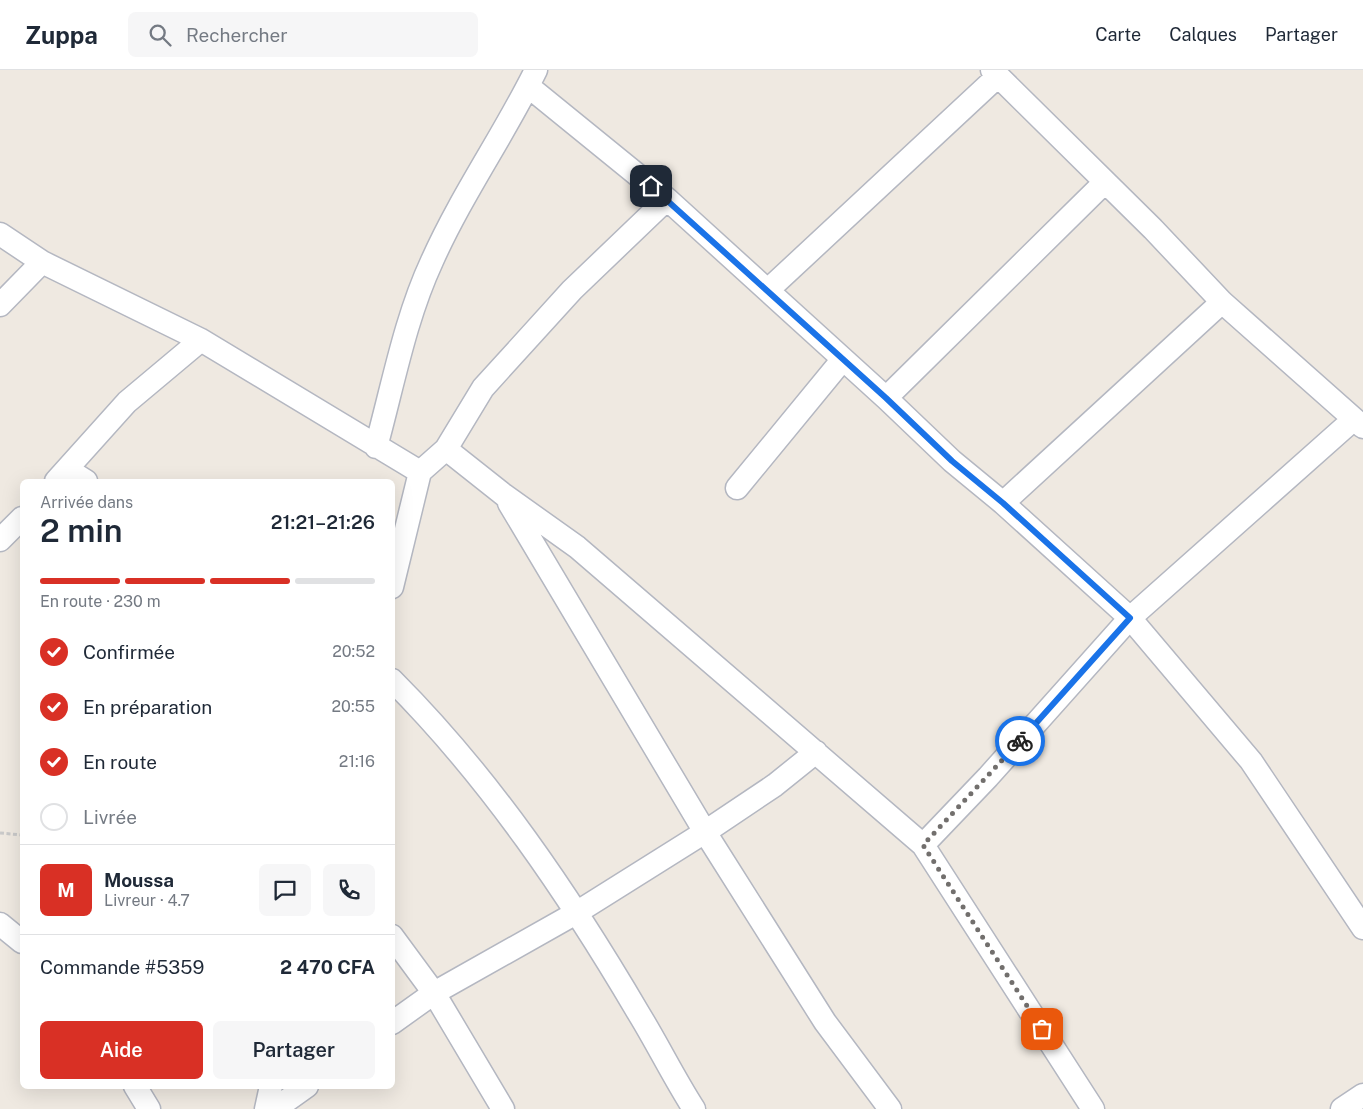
<!DOCTYPE html>
<html lang="fr">
<head>
<meta charset="utf-8">
<style>
	:root { --surface:#fff; --page:#f6f6f7; --text:#1f2937; --muted:#747a83; --line:#e0e1e3; --accent:#d93025 }
	body { margin:0; font-family:"Public Sans",sans-serif; background:var(--page); color:var(--text); height:100vh; display:flex; flex-direction:column; font-size:19px; white-space:nowrap }
	* { box-sizing:border-box; margin:0 }
	p { font-size:16px; color:var(--muted) }
	.icon { flex:none; width:28px; height:28px; fill:none; stroke:currentColor; stroke-width:2; stroke-linecap:round; stroke-linejoin:round }
	.map { position:relative; flex:1; overflow:hidden }
	.panel { position:absolute; left:20px; top:409px; width:375px; height:610px; display:flex; flex-direction:column; background:var(--surface); border-radius:8px; box-shadow:0 5px 20px #0002 }
	.panel>* { flex:none }
	.pin { position:absolute; display:grid; place-items:center; width:42px; height:42px; color:#fff; margin:-21px; border-radius:10px; box-shadow:0 2px 8px #0006 }
	.courier { position:absolute; display:grid; place-items:center; width:50px; height:50px; margin:-25px; border:4px solid #1a73e8; border-radius:50%; background:#fff; color:#222; box-shadow:0 1px 6px #0007 }
	.head em { font-style:normal; font-weight:600 }
	.head div { display:flex; flex-direction:column-reverse }
	.head { display:flex; align-items:center; justify-content:space-between; height:85px; padding:0 20px }
	h1 { font-size:32px; font-weight:600; line-height:38px }
	.bar { display:grid; grid-template-columns:repeat(4,1fr); gap:8px 5px; align-content:center; height:60px; padding:0 20px }
	.bar i { height:6px; border-radius:4px; background:var(--line) }
	.bar .on { background:var(--accent) }
	.bar p { grid-column:span 4 }
	.line { display:flex; align-items:center; gap:12px; padding:0 20px; border-top:1px solid var(--line) }
	.line div { flex:1 }
	.round { display:grid; place-items:center; flex:none; width:52px; height:52px; border-radius:8px; background:var(--page) }
	ol { padding:0 20px; list-style:none }
	li { display:flex; align-items:center; gap:15px; height:55px }
	li p { margin-inline-start:auto }
	li .icon { padding:5px; border-radius:50%; background:var(--accent); color:#fff; stroke-width:4 }
	li:last-child { color:var(--muted) }
	li i { width:28px; height:28px; border:2px solid var(--line); border-radius:50% }
	.cta { display:flex; gap:10px; margin-top:auto; padding:10px 20px }
	.cta a { flex:1; height:58px; border-radius:8px; background:var(--accent); color:#fff; font-size:20px; font-weight:600; line-height:58px; text-align:center }
	.cta a+a { background:var(--page); color:var(--text) }
	header { display:flex; align-items:center; gap:30px; box-sizing:border-box; height:70px; padding:0 25px; background:var(--surface); border-bottom:1px solid var(--line) }
	header strong { font-size:24px }
	nav { display:flex; gap:28px; margin-inline-start:auto; font-size:18px }
	.search { width:350px; height:45px; background:var(--page); display:flex; align-items:center; gap:12px; box-sizing:border-box; padding:0 18px; border-radius:8px; color:var(--muted); font-size:19px }
	.map>svg:first-child { display:block }
	.lines { fill:none; stroke-linecap:round; stroke-linejoin:round }
	.minor-casing { stroke:#b4b7c1; stroke-width:25 }
	.path { stroke:#c9c9c9; stroke-width:3; stroke-dasharray:4 2.5; stroke-linecap:butt }
	.minor { stroke:#fff; stroke-width:22 }
	.done { stroke:#726f6d; stroke-width:5; stroke-dasharray:0 9 }
	.route { stroke:#1a73e8; stroke-width:6 }
</style>
</head>
<body>
<header>
<strong>Zuppa</strong>
<div class="search"><svg class="icon" aria-label="search" viewBox="0 0 24 24"><circle cx="10" cy="10" r="6"/><path d="M15 15l6 6"/></svg>Rechercher</div>
<nav><a>Carte</a><a>Calques</a><a>Partager</a></nav>
</header>
<div class="map">
<svg width="1363" height="1039" viewBox="0 0 1363 1039">
	<rect width="100%" height="100%" fill="#efe9e1"/>
	<g class="lines">
		<g class="minor-casing">
			<path id="minor" d="M992,0L1153,159L1222,232L1363,357
				M528,16L667,129L886,328L952,391L1003,433L1130,548L1251,691L1363,858
				M0,164L42,192L201,270L420,402
				M768,220L998,6
				M0,235L42,192
				M886,328L1105,112
				M376,377C393,315 405,249 432,191C462,124 504,65 536,0
				M446,379L504,425L577,477L923,775L1093,1039
				M67,399L86,411
				M56,411L127,332L201,270
				M737,418L843,289
				M509,433L705,762L825,952L890,1039
				M1003,433L1222,232
				M0,470L22,448
				M392,517L420,402L446,379L483,318L572,220L667,129
				M392,610C490,708 569,825 639,944C658,975 674,1008 694,1039
				M923,775L988,707L1130,548L1354,349
				M0,854L22,872
				M392,866L434,923L503,1039
				M392,953L434,923L576,843L705,762L775,715L816,682
				M135,1016L149,1039
				M266,1039L271,1016
				M275,1039L307,1016
				M1342,1039L1363,1025"/>
		</g>
		<path class="path" d="M0,763L22,765"/>
		<use href="#minor" class="minor"/>
	</g>
	<g class="lines">
		<path class="done" d="M1020,671L923,775L1042,959"/>
		<path class="route" d="M651,116L886,328L952,391L1003,433L1130,548L1020,671"/>
	</g>
</svg>
<div class="pin" style="left:1042px;top:959px;background:#ea580c"><svg class="icon" aria-label="bag" viewBox="0 0 24 24"><path d="M5 8h14l-1 12H6zM9 8a3 3 0 0 1 6 0"/></svg></div>
<div class="pin" style="left:651px;top:116px;background:#1f2937"><svg class="icon" aria-label="home" viewBox="0 0 24 24"><path d="M3 11l9-7 9 7M6 9v11h12V9"/></svg></div>
<div class="courier" style="left:1020px;top:671px"><svg class="icon" aria-label="bike" viewBox="0 0 24 24"><circle cx="6" cy="16" r="4"/><circle cx="18" cy="16" r="4"/><path d="M6 16l4-8h5l3 8M10 8l3 8H6M13 5h3"/></svg></div>
<section class="panel">
<div class="head"><div><h1>2 min</h1><p>Arrivée dans</p></div><em>21:21–21:26</em></div>
<div class="bar"><i class="on"></i><i class="on"></i><i class="on"></i><i></i><p>En route · 230 m</p></div>
<ol>
<li><svg class="icon" aria-label="check" viewBox="0 0 24 24"><path d="M5 12l5 5 9-10"/></svg>Confirmée<p>20:52</p></li>
<li><svg class="icon" aria-label="check" viewBox="0 0 24 24"><path d="M5 12l5 5 9-10"/></svg>En préparation<p>20:55</p></li>
<li><svg class="icon" aria-label="check" viewBox="0 0 24 24"><path d="M5 12l5 5 9-10"/></svg>En route<p>21:16</p></li>
<li><i></i>Livrée</li>
</ol>
<div class="line" style="height:90px"><b class="round" style="background:var(--accent);color:#fff">M</b><div><b>Moussa</b><p>Livreur · 4.7</p></div><a class="round"><svg class="icon" aria-label="chat" viewBox="0 0 24 24"><path d="M4 5h16v11H9l-5 4z"/></svg></a><a class="round"><svg class="icon" aria-label="phone" viewBox="0 0 24 24"><path d="M5 4h4l2 5-3 2q2 4 5 5l2-3 5 2v4C11 20 4 13 5 4z"/></svg></a></div>
<div class="line" style="height:65px"><div>Commande #5359</div><b>2 470 CFA</b></div>
<div class="cta"><a>Aide</a><a>Partager</a></div>
</section>
</div>
</body>
</html>
